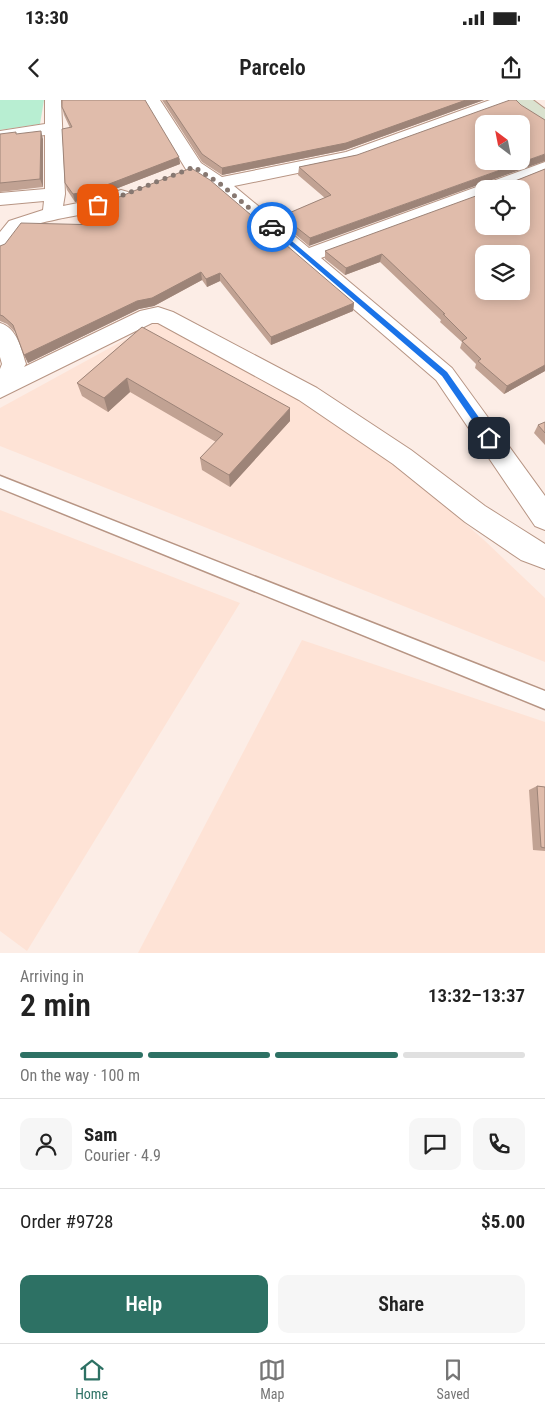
<!DOCTYPE html>
<html lang="en">
<head>
<meta charset="utf-8">
<style>
	:root { --surface:#fff; --page:#f6f6f6; --text:#222; --muted:#767676; --line:#e0e0e0; --accent:#2d7164 }
	body { margin:0; font-family:"Roboto Condensed",sans-serif; background:var(--page); color:var(--text); height:100vh; display:flex; flex-direction:column; font-size:19px; white-space:nowrap }
	* { box-sizing:border-box; margin:0 }
	p { font-size:16px; color:var(--muted) }
	.icon { flex:none; width:28px; height:28px; fill:none; stroke:currentColor; stroke-width:2; stroke-linecap:round; stroke-linejoin:round }
	.map { position:relative; height:853px; overflow:hidden }
	.details { display:flex; flex-direction:column; background:var(--surface); flex:1 }
	.details>* { flex:none }
	.needle { width:32px; rotate:328deg }
	.fabs { position:absolute; left:475px; top:15px; display:grid; gap:10px }
	.fabs a { display:grid; place-items:center; width:55px; height:55px; border-radius:10px; background:var(--surface); box-shadow:0 2px 12px #0003; font-size:25px }
	.pin { position:absolute; display:grid; place-items:center; width:42px; height:42px; color:#fff; margin:-21px; border-radius:10px; box-shadow:0 2px 8px #0006 }
	.courier { position:absolute; display:grid; place-items:center; width:50px; height:50px; margin:-25px; border:4px solid #1a73e8; border-radius:50%; background:#fff; color:#222; box-shadow:0 1px 6px #0007 }
	.overview em { font-style:normal; font-weight:600 }
	.overview div { display:flex; flex-direction:column-reverse }
	.overview { display:flex; align-items:center; justify-content:space-between; height:85px; padding:0 20px }
	h1 { font-size:32px; font-weight:600; line-height:38px }
	.bar { display:grid; grid-template-columns:repeat(4,1fr); gap:8px 5px; align-content:center; height:60px; padding:0 20px }
	.bar i { height:6px; border-radius:4px; background:var(--line) }
	.bar .selected { background:var(--accent) }
	.bar p { grid-column:span 4 }
	.line { display:flex; align-items:center; gap:12px; padding:0 20px; border-top:1px solid var(--line) }
	.line div { flex:1 }
	.round { display:grid; place-items:center; flex:none; width:52px; height:52px; border-radius:10px; background:var(--page) }
	.cta { display:flex; gap:10px; margin-top:auto; padding:10px 20px }
	.cta a { flex:1; height:58px; border-radius:10px; background:var(--accent); color:#fff; font-size:20px; font-weight:600; line-height:58px; text-align:center }
	.cta a+a { background:var(--page); color:var(--text) }
	.status { display:flex; justify-content:space-between; align-items:center; height:35px; padding:0 25px; background:var(--surface); direction:ltr }
	.status svg { height:14px; fill:currentColor }
	header { display:flex; justify-content:space-between; align-items:center; height:65px; padding:0 20px; background:var(--surface); font-size:22px; font-weight:600 }
	.menu { display:flex; justify-content:space-around; align-items:center; height:70px; border-top:1px solid var(--line); background:var(--surface); font-size:14px; color:var(--muted) }
	.menu a { display:grid; justify-items:center; gap:2px }
	.menu .selected { color:var(--accent) }
	.map>svg:first-child { display:block }
	.built { fill:#fee3d6 }
	.green { fill:#b8eed2 }
	.lines { fill:none; stroke-linecap:round; stroke-linejoin:round }
	.lane-casing { stroke:#b79584; stroke-width:3 }
	.street-casing { stroke:#b79584; stroke-width:2 }
	.secondary-casing { stroke:#b79584; stroke-width:2 }
	.lane { fill:#fff; fill-rule:evenodd }
	.street { fill:#fff; fill-rule:evenodd }
	.secondary { fill:#dae2cf; fill-rule:evenodd }
	.wall { fill:#c1a293 }
	.shaded-wall { fill:#9d8478 }
	.building { fill:#e0bcab; stroke:#9d8478; fill-rule:evenodd }
	.route { fill:#1a73e8 }
	.done { stroke:#877871; stroke-width:5; stroke-dasharray:0 9 }
</style>
</head>
<body>
<div class="status"><b>13:30</b><svg viewBox="0 0 49 12"><path d="M0 12V9h3v3zM5 12V6h3v6zM10 12V3h3v9zM15 12V0h3v12zM26 1h20v11H26zM47 4h2v5h-2z"/></svg></div>
<header><svg class="icon" aria-label="back" viewBox="0 0 24 24"><path d="M15 5l-7 7 7 7"/></svg>Parcelo<svg class="icon" aria-label="share" viewBox="0 0 24 24"><path d="M12 15V3M7 8l5-5 5 5M5 13v7h14v-7"/></svg></header>
<div class="map">
<svg width="545" height="853" viewBox="0 0 545 853">
	<rect width="100%" height="100%" fill="#fcede6"/>
	<path class="built" d="M159,221L361,333L484,440L545,498V562L0,346V308Z
		M0,410L240,503L27,851L0,831Z
		M302,540L545,622V853H138Z"/>
	<path class="green" d="M0,0H44L40,24L0,30Z"/>
	<g class="lines">
		<g class="lane-casing">
			<path id="lane" d="M0,376L545,591V609L0,388Z"/>
		</g>
		<g class="street-casing">
			<path id="street" d="M45,0H61L65,94L63,106L93,100L121,90L128,92L131,96C120,111 72,115 54,120C45,122 32,124 24,129C13,135 14,149 0,153V132L9,121L43,110L44,101L0,105V93L45,89V35L0,41V31L45,24Z
				M144,0H160L201,63L222,77L346,52L490,0H514L512,4L356,61L234,86L309,148L545,62V74L507,89H484V98L321,158L452,268L545,396V430L535,426L436,280L212,87L187,71Z
				M158,207L173,212L317,288L411,350L485,406L545,444V469L521,460L465,422L393,364L299,300L158,223H152L0,298V269L2,264L0,257V223C17,228 21,248 26,264L24,267L140,211Z"/>
		</g>
		<g class="secondary-casing">
			<path id="secondary" d="M515,0H533L545,9V23L539,22Z"/>
		</g>
		<use href="#lane" class="lane"/>
		<use href="#street" class="street"/>
		<use href="#secondary" class="secondary"/>
	</g>
	<path class="wall" d="M162,0H484L345,50L222,75L202,62Z
		M62,7L179,57L180,64L92,98L75,102L67,90L65,83L70,28L64,15Z
		M0,34H17L43,39V87L0,92Z
		M357,55L309,146L282,123V116L325,98L298,75L299,67Z
		M545,69V271L504,294L475,268L476,264L460,248L462,242L440,222L441,220L380,162L345,175L325,159V151L521,89H486L488,83H510Z
		M85,106L354,203L353,211L271,245L220,181L207,187L202,180L154,206L139,209L28,263L15,232L7,224L0,221V146L97,125L87,115Z
		M142,227L290,321L230,387L202,370L200,358L216,342L130,292L108,312L82,296L77,283Z
		M545,322V345L534,333L538,325Z
		M537,686L545,687V751L533,750L529,690Z"/>
	<path class="shaded-wall" d="M466,0H484L345,50L222,75V68Z
		M41,31L43,39V87L40,79Z
		M545,54V61L309,146L310,138Z
		M179,57L180,64L92,98L75,102L73,94Z
		M382,154L380,162L345,175L346,168Z
		M201,172L202,180L154,206L139,209L28,263L24,255L137,201Z
		M220,173V181L207,187L206,179Z
		M354,203L353,211L271,245V237Z
		M545,265V271L504,294L507,286Z
		M127,278L130,292L108,312L104,298Z
		M290,308V321L230,387L229,375Z"/>
	<path class="building" d="M62,0H145L179,57L91,91L73,94L65,83L62,29L72,27L62,7Z
		M166,0H466L346,43L222,68L202,54Z
		M510,0H516L521,5L545,20V54L310,138L282,116L331,95L299,67L357,55ZM484,24H521V61H484Z
		M41,31L40,79L0,83V34L16,32V34Z
		M191,68L210,80L354,203L271,237L220,173L206,179L201,172L152,198L137,201L24,255L13,225L3,216L0,215V146L5,144L21,123L102,125L85,106L104,103Z
		M545,69V265L507,286L478,261L481,259L462,241L467,238L443,214H445L382,154L346,168L325,151L484,93V126H521V89H487L488,83H510ZM484,154H521V191H484Z
		M142,227L290,308L229,375L200,358L223,334L127,278L104,298L77,283Z
		M545,322V333L538,325Z
		M537,686L545,687V748L541,747Z"/>
	<path class="route" d="M270,126H274L447,272L492,336V340H486L442,276L270,128Z"/>
	<g class="lines">
		<path class="done" d="M98,105L194,67L219,83L272,127"/>
	</g>
</svg>
<div class="fabs">
<a><svg class="needle" viewBox="-14 -14 28 28"><path d="M0-13l5 13h-10z" fill="#e53935"/><path d="M0 13l5-13h-10z" fill="#767676"/></svg></a>
<a><svg class="icon" aria-label="locate" viewBox="0 0 24 24"><circle cx="12" cy="12" r="6"/><path d="M12 2v4M12 18v4M2 12h4M18 12h4"/></svg></a>
<a><svg class="icon" aria-label="layers" viewBox="0 0 24 24"><path d="M12 4l9 5-9 5-9-5zM3 14l9 5 9-5"/></svg></a>
</div>
<div class="pin" style="left:98px;top:105px;background:#ea580c"><svg class="icon" aria-label="bag" viewBox="0 0 24 24"><path d="M5 8h14l-1 12H6zM9 8a3 3 0 0 1 6 0"/></svg></div>
<div class="pin" style="left:489px;top:338px;background:#1f2937"><svg class="icon" aria-label="home" viewBox="0 0 24 24"><path d="M3 11l9-7 9 7M6 9v11h12V9"/></svg></div>
<div class="courier" style="left:272px;top:127px"><svg class="icon" aria-label="car" viewBox="0 0 24 24"><path d="M5 17H2v-5l4-1 3-4h7l3 4 3 1v5h-3M9 17h6M6 11h13"/><circle cx="7" cy="17" r="2"/><circle cx="17" cy="17" r="2"/></svg></div>
</div>
<section class="details">
<div class="overview"><div><h1>2 min</h1><p>Arriving in</p></div><em>13:32–13:37</em></div>
<div class="bar"><i class="selected"></i><i class="selected"></i><i class="selected"></i><i></i><p>On the way · 100 m</p></div>
<div class="line" style="height:90px"><a class="round"><svg class="icon" aria-label="person" viewBox="0 0 24 24"><circle cx="12" cy="8" r="4"/><path d="M4 21q1-7 8-7t8 7"/></svg></a><div><b>Sam</b><p>Courier · 4.9</p></div><a class="round"><svg class="icon" aria-label="chat" viewBox="0 0 24 24"><path d="M4 5h16v11H9l-5 4z"/></svg></a><a class="round"><svg class="icon" aria-label="phone" viewBox="0 0 24 24"><path d="M5 4h4l2 5-3 2q2 4 5 5l2-3 5 2v4C11 20 4 13 5 4z"/></svg></a></div>
<div class="line" style="height:65px"><div>Order #9728</div><b>$5.00</b></div>
<div class="cta"><a>Help</a><a>Share</a></div>
</section>
<nav class="menu">
<a class="selected"><svg class="icon" aria-label="home" viewBox="0 0 24 24"><path d="M3 11l9-7 9 7M6 9v11h12V9"/></svg>Home</a>
<a><svg class="icon" aria-label="map" viewBox="0 0 24 24"><path d="M3 6l6-2 6 2 6-2v14l-6 2-6-2-6 2zM9 4v14M15 6v14"/></svg>Map</a>
<a><svg class="icon" aria-label="saved" viewBox="0 0 24 24"><path d="M7 4h10v16l-5-4-5 4z"/></svg>Saved</a>
</nav>
</body>
</html>
